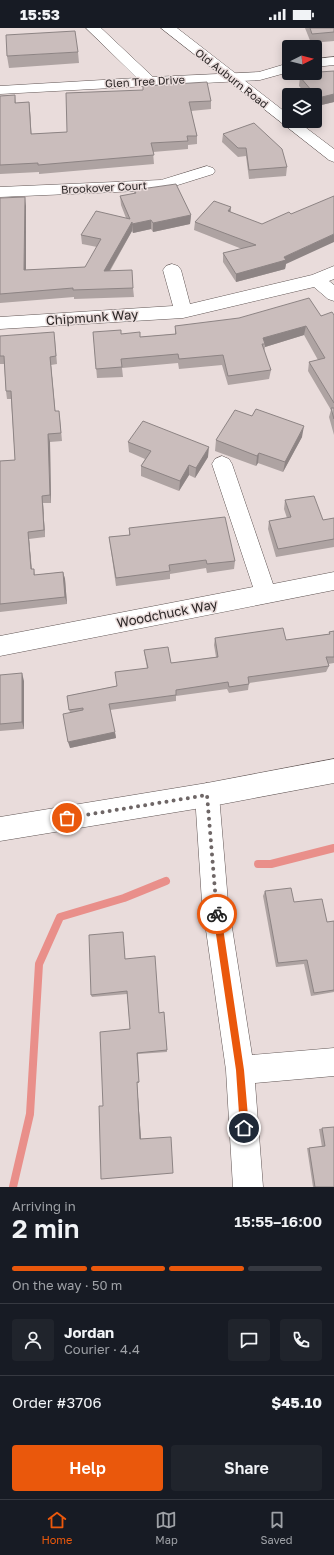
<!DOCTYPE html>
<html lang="en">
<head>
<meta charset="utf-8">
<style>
	:root { --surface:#171b24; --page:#20242c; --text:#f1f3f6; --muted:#9ea1a6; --line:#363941; --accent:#ea580c }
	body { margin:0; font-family:"Golos Text",sans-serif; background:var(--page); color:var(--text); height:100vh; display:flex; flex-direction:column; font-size:15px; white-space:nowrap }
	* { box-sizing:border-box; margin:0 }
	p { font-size:13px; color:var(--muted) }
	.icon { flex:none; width:22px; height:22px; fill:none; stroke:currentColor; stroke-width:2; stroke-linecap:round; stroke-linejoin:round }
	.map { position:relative; height:1159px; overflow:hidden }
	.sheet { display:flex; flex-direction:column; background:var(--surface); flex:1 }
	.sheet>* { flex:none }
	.needle { width:26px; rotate:84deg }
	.fabs { position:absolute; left:282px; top:12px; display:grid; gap:8px }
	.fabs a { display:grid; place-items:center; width:40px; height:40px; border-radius:4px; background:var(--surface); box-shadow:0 2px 10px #0003; font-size:20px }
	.pin { position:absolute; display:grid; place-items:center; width:34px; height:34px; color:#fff; margin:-17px; border:2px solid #fff; border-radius:50%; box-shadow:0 1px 4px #0007 }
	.courier { position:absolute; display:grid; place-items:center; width:40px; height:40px; margin:-20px; border:3px solid #ea580c; border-radius:50%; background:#fff; color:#222; box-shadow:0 1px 5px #0007 }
	.overview em { font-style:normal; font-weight:600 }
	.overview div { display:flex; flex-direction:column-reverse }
	.overview { display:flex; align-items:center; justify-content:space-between; height:68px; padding:0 12px }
	h1 { font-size:26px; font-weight:600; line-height:30px }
	.bar { display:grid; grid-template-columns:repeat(4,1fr); gap:6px 4px; align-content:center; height:48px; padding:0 12px }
	.bar i { height:5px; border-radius:3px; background:var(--line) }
	.bar .selected { background:var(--accent) }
	.bar p { grid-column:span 4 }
	.line { display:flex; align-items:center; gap:10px; padding:0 12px; border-top:1px solid var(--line) }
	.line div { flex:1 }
	.round { display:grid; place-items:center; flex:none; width:42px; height:42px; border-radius:4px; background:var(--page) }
	.primary-button { display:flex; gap:8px; margin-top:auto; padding:8px 12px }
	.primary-button a { flex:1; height:46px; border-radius:4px; background:var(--accent); color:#fff; font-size:16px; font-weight:600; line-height:46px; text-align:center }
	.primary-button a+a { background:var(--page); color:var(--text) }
	.status { display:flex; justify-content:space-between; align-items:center; height:28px; padding:0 20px; background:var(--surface); direction:ltr }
	.status svg { height:11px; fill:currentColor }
	.tabs { display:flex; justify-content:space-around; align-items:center; height:56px; border-top:1px solid var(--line); background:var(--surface); font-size:11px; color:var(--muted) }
	.tabs a { display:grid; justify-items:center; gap:2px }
	.tabs .selected { color:var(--accent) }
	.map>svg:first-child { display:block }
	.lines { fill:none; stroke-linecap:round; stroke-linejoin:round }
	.stream { stroke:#e98f8a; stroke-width:8 }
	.minor-casing { stroke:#615655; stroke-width:1 }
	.major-casing { stroke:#615655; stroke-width:1 }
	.minor { fill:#fff; fill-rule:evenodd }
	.major { fill:#fff; fill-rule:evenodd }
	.wall { fill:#aea3a2 }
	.shaded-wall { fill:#8d8484 }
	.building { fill:#cabdbc; stroke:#8d8484 }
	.route { fill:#ea580c }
	.done { stroke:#6e6666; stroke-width:4; stroke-dasharray:0 7.2 }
	.labels { text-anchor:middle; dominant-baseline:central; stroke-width:3; stroke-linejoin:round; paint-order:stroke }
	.far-street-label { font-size:11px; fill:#2c2727; stroke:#e9dcdb }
	.street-label { font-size:13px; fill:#2c2727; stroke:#e9dcdb }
</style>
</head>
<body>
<div class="status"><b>15:53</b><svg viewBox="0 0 49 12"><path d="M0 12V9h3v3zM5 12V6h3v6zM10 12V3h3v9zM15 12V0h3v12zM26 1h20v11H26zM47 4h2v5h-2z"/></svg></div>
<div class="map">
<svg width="334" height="1159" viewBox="0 0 334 1159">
	<rect width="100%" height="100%" fill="#e9dcdb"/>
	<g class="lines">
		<path class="stream" d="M258,836H271L334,820
			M13,1159L30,1086L39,936L60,889L124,870L166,853"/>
		<g class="minor-casing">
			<path id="minor" d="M86,0H101L153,49L259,44L289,35V44L260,52L0,66V58L137,50Z
				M334,29V37L315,39V31Z
				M207,138L213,140L215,143L213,146L162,162L0,169V159L161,152Z
				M172,236L178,238L181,242L190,276L312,247L334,238V251L329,253L334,257V273L328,271L314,259L183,290L0,301V289L173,278L163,242L166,238Z
				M222,428L229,431L232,436L273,556L334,544V562L0,628V608L253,559L212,436L215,431Z
				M207,755L216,759L219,767L228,874L252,1027L334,1020V1048L255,1055L263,1159H233L226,1042L202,874L195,767L198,759Z"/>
		</g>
		<g class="major-casing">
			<path id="major" d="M161,0H177L289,87V93H297L334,121V134L329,132Z
				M334,731V755L207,779L0,813V789L207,755Z"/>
		</g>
		<use href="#minor" class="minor"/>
		<use href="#major" class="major"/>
	</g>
	<path class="wall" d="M305,0H334V13L311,15Z
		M78,24L79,35L9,40L7,28Z
		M334,43V74L317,78L315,76V67H307L299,58L300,49Z
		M143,58L211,73V81L191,83L197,108V116L188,117V121L153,124L154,136L39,146V144L0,146V68L15,67L16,75L29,74L30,83L31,106L67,104L143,62Z
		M223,106L287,139L286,148L249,151L246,128L238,129L222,114Z
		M134,162L191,187L190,196L153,204L151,201L133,205L132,203L110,243L133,260L134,269L74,271V269L0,275V170L26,178V242L85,239L97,219L82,216L81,207L126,190L121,177L120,168L134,166Z
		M231,184L286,236L285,241L236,254L223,234V225L242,221L194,202L195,194Z
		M334,287V407L329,389L331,382L308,343L309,334L318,332L304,307L265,319L264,324L271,342L269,351L228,357L222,337L179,341L178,335L122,340L123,349L97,350L93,304L121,306L140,309L175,306V298Z
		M0,308L55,312L57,336L51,337L55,383L60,391L62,413L50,414L51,475H43L45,509L29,511L32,541H34L35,547L63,544L65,551L67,576L0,584V433L15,432L11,371H7L6,363L4,336H0Z
		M302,409L283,444L258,435L256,438L215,423L216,412Z
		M128,414L208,429L195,450L189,447L179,463L141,448V438L145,431L129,424Z
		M285,472L323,492L334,490V519L276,529L268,501L269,493L287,490L284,481Z
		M129,500L235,533L234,541L207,545L206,540L170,546V551L116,558L109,509L129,507Z
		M334,603V635L328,636L329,638L326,644L249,655L248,662L229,665L227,661L176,668V673L110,682L116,710L70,720V685L67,668L116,658L147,640L145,629L144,622L171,635L216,629L214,617L215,610L286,612L329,606V604Z
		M0,647L24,653V701L0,703Z
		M265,863L294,874L327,894L334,893V964L311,968L304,936L276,939L263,868Z
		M123,904L125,931L159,985L164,984L167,1024L138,1026L139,1055H137L141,1111L173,1145L103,1078L130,1001L127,966L92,969L91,967Z
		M334,1099V1159H313L307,1120L322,1119L319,1101Z"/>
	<path class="shaded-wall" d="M334,66V74L317,78L318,70Z
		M29,74L30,83L32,115L31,106Z
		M25,169L26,178V251L24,242Z
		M231,179L230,188L228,183Z
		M191,187L190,196L153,204V195Z
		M151,192V201L133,205L132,196Z
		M132,194V203L104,252V243Z
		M334,206V214L286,236L285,241L236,254V246L284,229Z
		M306,298L304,307L265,319V316L263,310Z
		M50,329L51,337L56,391L55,383Z
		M304,398L302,409L283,444L285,434Z
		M48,406L50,414L51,475L50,467Z
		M209,419L208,429L195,450L196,440Z
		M259,425L258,435L256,438L257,428Z
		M189,437V447L179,463L180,453Z
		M42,468L43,475L45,509L44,502Z
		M28,504L29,511L32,548L31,541Z
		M63,544L65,551L67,576L65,569Z
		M22,645L24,653V701L22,694Z
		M115,704L116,710L70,720L68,714Z
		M137,1054V1055L141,1111H140Z"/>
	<path class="building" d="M310,0H334V4L312,6Z
		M75,3L78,24L7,28L6,7Z
		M334,43V66L318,70L300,49L319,44Z
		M207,54L211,73L189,74L197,108H187L188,113L151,115L154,127L38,137V135L0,137V68L15,67V75L29,74L31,106L67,104L66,65L143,62V58Z
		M254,95L282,121L287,139L249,142L246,120H238L223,106Z
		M176,156L191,187L153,195L151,192L132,196V194L104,243L132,242L133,260L73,262V260L0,266V170L25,169L24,242L85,239L101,211L81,207L96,183L130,191L120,168L136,165L134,162Z
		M334,168V206L284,229L286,232L236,246L223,225L256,217L195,194L214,173L231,179L228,183L262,196L289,184L291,186Z
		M309,270L321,288L332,284L334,287V375L309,334L325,330L306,298L263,310L265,316H262L271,342L228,348L223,327L179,331L178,326L121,331L122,339L96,341L93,304L121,302V306L140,304V309L176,306L175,298L239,290Z
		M54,304L56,328L50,329L55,383H59L61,405L48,406L50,467L42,468L44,502L28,504L31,541H34V547L63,544L65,569L0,576V433L15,432L11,363H6L4,328H0V308Z
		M331,380H334V391Z
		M256,381L304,398L285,434L259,425L257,428L216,412L235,382L252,388Z
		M143,393L209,419L196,440L189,437L180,453L141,438L151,423L128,414Z
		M314,468L323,492L334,490V511L278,521L269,493L291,489L285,472Z
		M225,489L235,533L207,536L206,532L169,537L170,543L116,550L109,509L130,507L129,500Z
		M283,600L286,612L330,606L329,604L334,603V629H326L329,638L248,649L249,656L229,659L228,654L176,662V667L109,676L115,704L68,714L63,686L83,682V680L69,682L67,668L117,658L115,644L148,640L144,622L168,619L171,635L218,629L215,610Z
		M22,645V694L0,696V647Z
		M291,860L294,874L322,871L327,894L334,893V962L314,965L307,932L278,935L265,863Z
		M123,904L125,931L155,928L159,985L164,984L167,1022L137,1025L139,1054H137L140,1111L171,1109L173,1145L101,1151L99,1078H103L100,1004L130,1001L127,963L91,967L89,907Z
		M334,1099V1159H315L309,1120L325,1118L322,1100Z"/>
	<path class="route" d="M217,882L221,886L244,1042L249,1100L247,1104L244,1105L241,1104L240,1100L236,1042L213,886Z"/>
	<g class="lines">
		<path class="done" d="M67,790L207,767L217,886"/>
	</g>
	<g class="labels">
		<g class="far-street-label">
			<text transform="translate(232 50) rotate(38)">Old Auburn Road</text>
			<text transform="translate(145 53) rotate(-3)">Glen Tree Drive</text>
			<text transform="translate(104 159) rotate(-3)">Brookover Court</text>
		</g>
		<g class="street-label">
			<text transform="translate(92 289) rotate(-4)">Chipmunk Way</text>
			<text transform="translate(167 585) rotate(-11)">Woodchuck Way</text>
		</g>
	</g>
</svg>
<div class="fabs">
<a><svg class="needle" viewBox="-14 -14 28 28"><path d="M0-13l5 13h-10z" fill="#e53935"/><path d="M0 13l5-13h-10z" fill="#9ea1a6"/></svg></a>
<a><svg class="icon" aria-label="layers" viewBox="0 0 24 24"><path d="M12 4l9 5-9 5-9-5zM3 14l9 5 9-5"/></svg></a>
</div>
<div class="pin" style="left:67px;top:790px;background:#ea580c"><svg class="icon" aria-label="bag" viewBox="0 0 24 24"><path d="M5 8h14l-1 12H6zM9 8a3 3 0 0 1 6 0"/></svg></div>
<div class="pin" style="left:244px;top:1100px;background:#1f2937"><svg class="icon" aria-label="home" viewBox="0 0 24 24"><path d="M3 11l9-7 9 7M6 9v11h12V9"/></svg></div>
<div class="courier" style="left:217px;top:886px"><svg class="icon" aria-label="bike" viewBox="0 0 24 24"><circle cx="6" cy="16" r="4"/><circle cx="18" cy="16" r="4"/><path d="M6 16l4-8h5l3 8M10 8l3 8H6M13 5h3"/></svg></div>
</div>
<section class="sheet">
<div class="overview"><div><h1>2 min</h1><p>Arriving in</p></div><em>15:55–16:00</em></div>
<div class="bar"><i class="selected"></i><i class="selected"></i><i class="selected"></i><i></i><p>On the way · 50 m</p></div>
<div class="line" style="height:72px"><a class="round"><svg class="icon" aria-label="person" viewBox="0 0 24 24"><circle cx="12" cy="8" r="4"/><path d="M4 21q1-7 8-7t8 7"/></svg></a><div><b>Jordan</b><p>Courier · 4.4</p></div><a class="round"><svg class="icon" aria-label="chat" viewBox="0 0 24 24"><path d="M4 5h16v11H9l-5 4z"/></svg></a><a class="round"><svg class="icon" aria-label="phone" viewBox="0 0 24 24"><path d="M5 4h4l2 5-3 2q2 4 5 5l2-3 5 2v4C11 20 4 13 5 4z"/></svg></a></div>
<div class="line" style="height:52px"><div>Order #3706</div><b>$45.10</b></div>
<div class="primary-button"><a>Help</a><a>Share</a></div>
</section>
<nav class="tabs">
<a class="selected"><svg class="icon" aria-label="home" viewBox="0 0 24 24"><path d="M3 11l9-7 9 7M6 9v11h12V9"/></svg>Home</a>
<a><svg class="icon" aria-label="map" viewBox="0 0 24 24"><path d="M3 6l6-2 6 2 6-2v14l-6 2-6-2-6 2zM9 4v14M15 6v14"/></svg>Map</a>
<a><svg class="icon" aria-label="saved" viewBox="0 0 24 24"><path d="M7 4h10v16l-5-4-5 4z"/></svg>Saved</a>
</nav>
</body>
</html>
